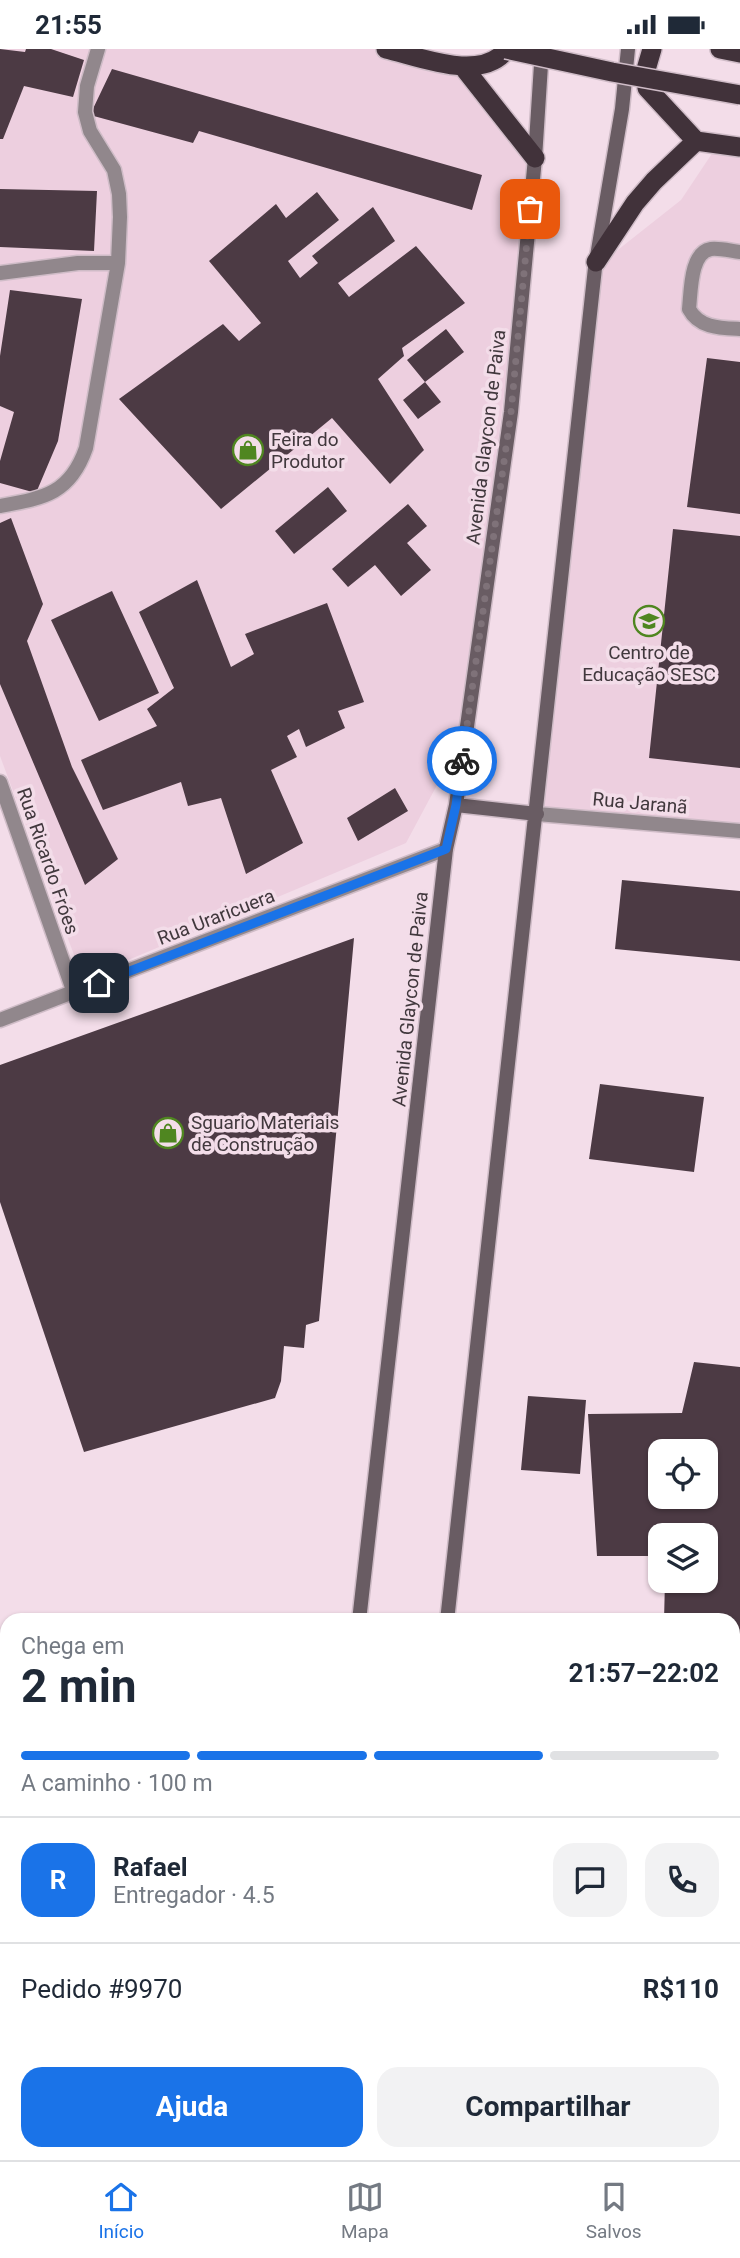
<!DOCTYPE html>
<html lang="pt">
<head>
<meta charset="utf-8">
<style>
	:root { --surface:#fff; --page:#f2f2f3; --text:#1f2937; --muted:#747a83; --line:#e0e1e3; --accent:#1a73e8 }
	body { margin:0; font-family:Roboto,sans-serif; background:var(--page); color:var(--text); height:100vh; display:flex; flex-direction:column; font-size:26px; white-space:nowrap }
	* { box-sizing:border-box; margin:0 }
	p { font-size:23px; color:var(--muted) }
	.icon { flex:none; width:38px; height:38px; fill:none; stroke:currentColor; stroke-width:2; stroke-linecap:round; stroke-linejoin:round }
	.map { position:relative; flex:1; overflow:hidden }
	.details { position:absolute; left:0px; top:1564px; width:740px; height:548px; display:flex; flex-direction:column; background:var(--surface); border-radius:21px 21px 0 0; box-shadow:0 2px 5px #0004 }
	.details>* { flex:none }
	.buttons { position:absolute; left:648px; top:1390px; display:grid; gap:14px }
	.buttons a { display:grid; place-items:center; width:70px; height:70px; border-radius:14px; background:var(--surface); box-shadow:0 2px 5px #0004; font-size:35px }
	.pin { position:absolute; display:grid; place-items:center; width:60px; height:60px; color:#fff; margin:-30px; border-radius:14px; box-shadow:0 4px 10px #0006 }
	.courier { position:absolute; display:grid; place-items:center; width:70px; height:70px; margin:-35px; border:5px solid #1a73e8; border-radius:50%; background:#fff; color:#222; box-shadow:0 2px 9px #0007 }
	.head em { font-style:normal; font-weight:700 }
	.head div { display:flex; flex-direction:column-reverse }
	.head { display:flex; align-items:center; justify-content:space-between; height:119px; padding:0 21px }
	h1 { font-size:46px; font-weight:700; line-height:52px }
	.bar { display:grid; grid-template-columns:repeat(4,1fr); gap:10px 7px; align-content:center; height:84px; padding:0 21px }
	.bar i { height:9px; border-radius:5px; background:var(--line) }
	.bar .current { background:var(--accent) }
	.bar p { grid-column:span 4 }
	.line { display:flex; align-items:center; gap:18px; padding:0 21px; border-top:2px solid var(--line) }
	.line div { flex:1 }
	.round { display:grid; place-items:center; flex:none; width:74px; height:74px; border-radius:21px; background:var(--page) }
	.button { display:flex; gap:14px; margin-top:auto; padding:14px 21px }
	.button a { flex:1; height:80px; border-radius:21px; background:var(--accent); color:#fff; font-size:28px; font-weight:700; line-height:80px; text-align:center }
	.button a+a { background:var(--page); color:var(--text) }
	.status { display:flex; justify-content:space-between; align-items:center; height:49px; padding:0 35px; background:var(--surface); direction:ltr }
	.status svg { height:19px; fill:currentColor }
	.menu { display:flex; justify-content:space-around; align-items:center; height:98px; border-top:2px solid var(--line); background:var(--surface); font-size:19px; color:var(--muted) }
	.menu a { display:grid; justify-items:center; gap:4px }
	.menu .current { color:var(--accent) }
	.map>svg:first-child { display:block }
	.built { fill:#edcfdf }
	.building { fill:#4c3a44; fill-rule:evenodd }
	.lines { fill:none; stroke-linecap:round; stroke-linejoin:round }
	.service-casing { stroke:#cfbcc7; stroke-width:17 }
	.minor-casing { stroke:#cfbcc7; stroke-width:17 }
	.tertiary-casing { stroke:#cfbcc7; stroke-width:17 }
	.secondary-casing { stroke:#cfbcc7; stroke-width:17 }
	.trunk-casing { stroke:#cfbcc7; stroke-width:22 }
	.service { stroke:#91878c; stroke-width:14 }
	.minor { stroke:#91878c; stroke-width:14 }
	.tertiary { stroke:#91878c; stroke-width:14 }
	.secondary { stroke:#695c63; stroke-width:14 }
	.trunk { stroke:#41323a; stroke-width:19 }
	.trunk-bridge-casing { stroke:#cfbcc7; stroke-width:22; stroke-linecap:butt }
	.trunk-bridge { stroke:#41323a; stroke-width:19 }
	.done { stroke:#7f7279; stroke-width:7; stroke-dasharray:0 12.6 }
	.route { stroke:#1a73e8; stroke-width:9 }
	.labels { text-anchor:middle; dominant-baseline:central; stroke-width:7; stroke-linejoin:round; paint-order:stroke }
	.street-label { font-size:19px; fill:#41383d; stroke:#f3dde9 }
	.poi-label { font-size:19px; fill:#41383d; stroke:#f3dde9; text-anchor:start }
</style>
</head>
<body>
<div class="status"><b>21:55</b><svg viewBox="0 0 49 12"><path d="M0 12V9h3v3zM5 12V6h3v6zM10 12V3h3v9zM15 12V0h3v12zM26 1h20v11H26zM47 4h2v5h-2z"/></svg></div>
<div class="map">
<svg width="740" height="2111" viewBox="0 0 740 2111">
	<rect width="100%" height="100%" fill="#f3dde9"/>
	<path class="built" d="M0,0H381L464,21L534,109L460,693L406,794L83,930L0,707Z
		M717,97L740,100V781L537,762L595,219L681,151Z
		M0,1629L7,1653V1905L0,1907Z
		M733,2056L740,2058V2111H563L564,2105H733Z"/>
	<path class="building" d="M0,0L25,3L26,0H51L84,11L73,48L24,37L3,90H0Z
		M112,20L482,126L472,161L199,82L193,94L90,66Z
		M0,140L97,142L94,202L0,198Z
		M317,143L339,171L288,212L300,229L318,214L312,207L373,158L395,192L338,234L349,248L416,197L465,254L402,299L404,307L378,330L424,401L390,435L332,369L221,460L119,350L223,275L239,292L261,274L209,212L276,155L286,169Z
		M10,241L82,250L58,392L36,444L0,434V412L14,363L0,357V307Z
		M446,280L464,303L425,333L407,311Z
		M707,309L740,313V465L687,458Z
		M425,333L441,353L418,370L403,351Z
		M328,438L347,462L294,505L275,482Z
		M408,455L427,477L407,494L431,521L401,547L375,516L348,538L332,520Z
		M11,469L43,555L27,592L72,718L118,810L85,836L0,635V474Z
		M673,480L740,487V719L649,709Z
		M197,531L231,618L254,605L245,585L327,554L364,653L338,662L345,679L306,698L299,680L287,687L297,708L271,721L303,794L246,825L221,749L188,757L181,733L103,761L81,711L157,677L147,660L174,639L139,563Z
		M112,542L159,644L99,672L51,571Z
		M395,739L408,762L358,792L347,769Z
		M622,831L740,842V912L615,900Z
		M354,889L319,1272L306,1276L304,1299L284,1297L281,1332L275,1349L84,1403L0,1153V1016Z
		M600,1035L704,1048L694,1123L589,1110Z
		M694,1313L740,1318V1647H733V1572H664L665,1531H705V1486H660V1507H597L588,1365L682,1364ZM660,1402H705V1447H660Z
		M528,1347L586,1351L580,1425L521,1421Z
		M733,1860L740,1861V1986L733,1985Z"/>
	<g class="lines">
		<g class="service-casing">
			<path id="service" d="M740,203C731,202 720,199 711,200C690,203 691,243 689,260C699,279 720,279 740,280
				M0,224L78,214H118
				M0,457C44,449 70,445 86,399L118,214L120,168L119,145L114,121L90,82L85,63L87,37L98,0"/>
		</g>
		<g class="minor-casing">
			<path id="minor" d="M0,733L74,944
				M537,765L740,782
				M0,971L446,800
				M733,1743L740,1741"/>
		</g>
		<g class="tertiary-casing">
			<path id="tertiary" d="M0,1979L7,1976
				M0,2024L7,2021"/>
		</g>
		<g class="secondary-casing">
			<path id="secondary" d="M456,756L537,765
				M359,1572L446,800L456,756L511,363L535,109L542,0
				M447,1572L595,219L622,60L628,0
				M299,2111V2105
				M381,2111L382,2105"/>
		</g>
		<g class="trunk-casing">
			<path id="trunk" d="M386,0C420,8 482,34 507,0
				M652,0L645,24L647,39L696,92L740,98
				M720,0L740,4
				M464,19L535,109
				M596,213L635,154L654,132L696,92"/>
		</g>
		<use href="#service" class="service"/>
		<use href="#minor" class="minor"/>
		<use href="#tertiary" class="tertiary"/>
		<use href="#secondary" class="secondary"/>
		<use href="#trunk" class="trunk"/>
		<g class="trunk-bridge-casing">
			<path id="trunk-bridge" d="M506,0L612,23L740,46"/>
		</g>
		<use href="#trunk-bridge" class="trunk-bridge"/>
	</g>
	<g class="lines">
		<path class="done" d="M462,712L511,363L530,160"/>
		<path class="route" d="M99,934L446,800L456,756L462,712"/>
	</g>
	<defs>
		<g id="shop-ring" transform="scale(1.575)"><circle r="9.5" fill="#f3dde9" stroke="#4f8620" stroke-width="1.5"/><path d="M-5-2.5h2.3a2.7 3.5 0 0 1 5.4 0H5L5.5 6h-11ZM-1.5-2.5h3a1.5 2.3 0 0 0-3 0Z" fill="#4f8620"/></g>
		<g id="school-ring" transform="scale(1.575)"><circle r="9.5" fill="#f3dde9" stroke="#4f8620" stroke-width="1.5"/><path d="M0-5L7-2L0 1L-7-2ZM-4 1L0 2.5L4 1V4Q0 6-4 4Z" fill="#4f8620"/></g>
	</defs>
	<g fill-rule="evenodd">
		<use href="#shop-ring" x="248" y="401"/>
		<use href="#school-ring" x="649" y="572"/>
		<use href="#shop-ring" x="168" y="1084"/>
	</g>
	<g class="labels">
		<g class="street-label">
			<text transform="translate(486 388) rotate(-83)">Avenida Glaycon de Paiva</text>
			<text transform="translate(640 754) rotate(5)">Rua Jaranã</text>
			<text transform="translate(48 812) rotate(71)">Rua Ricardo Fróes</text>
			<text transform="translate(216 868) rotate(-21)">Rua Uraricuera</text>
			<text transform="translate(410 950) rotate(-84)">Avenida Glaycon de Paiva</text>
		</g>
		<g class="poi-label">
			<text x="271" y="390">Feira do<tspan x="271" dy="22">Produtor</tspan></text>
			<text x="649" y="603" text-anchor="middle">Centro de<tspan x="649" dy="22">Educação SESC</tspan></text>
			<text x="191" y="1073">Sguario Materiais<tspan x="191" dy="22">de Construção</tspan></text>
		</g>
	</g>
</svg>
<div class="buttons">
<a><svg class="icon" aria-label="locate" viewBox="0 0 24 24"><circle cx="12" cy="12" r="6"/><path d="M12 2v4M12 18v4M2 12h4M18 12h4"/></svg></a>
<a><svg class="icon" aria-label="layers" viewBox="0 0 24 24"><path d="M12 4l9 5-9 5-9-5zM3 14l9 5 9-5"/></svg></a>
</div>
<div class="pin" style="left:530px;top:160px;background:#ea580c"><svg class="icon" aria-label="bag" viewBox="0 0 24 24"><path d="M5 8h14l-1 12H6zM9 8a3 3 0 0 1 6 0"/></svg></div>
<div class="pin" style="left:99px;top:934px;background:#1f2937"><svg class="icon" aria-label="home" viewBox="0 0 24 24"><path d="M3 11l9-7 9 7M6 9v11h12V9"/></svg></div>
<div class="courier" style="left:462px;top:712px"><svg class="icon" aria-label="bike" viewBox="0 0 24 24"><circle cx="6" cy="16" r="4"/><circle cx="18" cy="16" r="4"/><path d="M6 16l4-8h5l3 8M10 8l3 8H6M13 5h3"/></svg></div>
<section class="details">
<div class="head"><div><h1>2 min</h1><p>Chega em</p></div><em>21:57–22:02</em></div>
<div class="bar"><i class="current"></i><i class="current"></i><i class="current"></i><i></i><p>A caminho · 100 m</p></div>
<div class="line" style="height:126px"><b class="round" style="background:var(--accent);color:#fff">R</b><div><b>Rafael</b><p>Entregador · 4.5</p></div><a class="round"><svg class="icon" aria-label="chat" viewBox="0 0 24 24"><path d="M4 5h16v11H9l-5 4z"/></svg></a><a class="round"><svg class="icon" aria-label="phone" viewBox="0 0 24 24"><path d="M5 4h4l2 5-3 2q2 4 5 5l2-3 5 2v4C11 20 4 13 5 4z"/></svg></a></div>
<div class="line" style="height:91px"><div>Pedido #9970</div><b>R$110</b></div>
<div class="button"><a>Ajuda</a><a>Compartilhar</a></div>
</section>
</div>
<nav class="menu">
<a class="current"><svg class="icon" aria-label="home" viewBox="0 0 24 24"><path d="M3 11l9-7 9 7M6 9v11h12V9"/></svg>Início</a>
<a><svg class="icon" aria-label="map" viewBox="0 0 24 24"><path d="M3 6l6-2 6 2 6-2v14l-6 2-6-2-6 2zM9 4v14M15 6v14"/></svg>Mapa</a>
<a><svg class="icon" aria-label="saved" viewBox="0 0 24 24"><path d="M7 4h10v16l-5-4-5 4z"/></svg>Salvos</a>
</nav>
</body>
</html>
